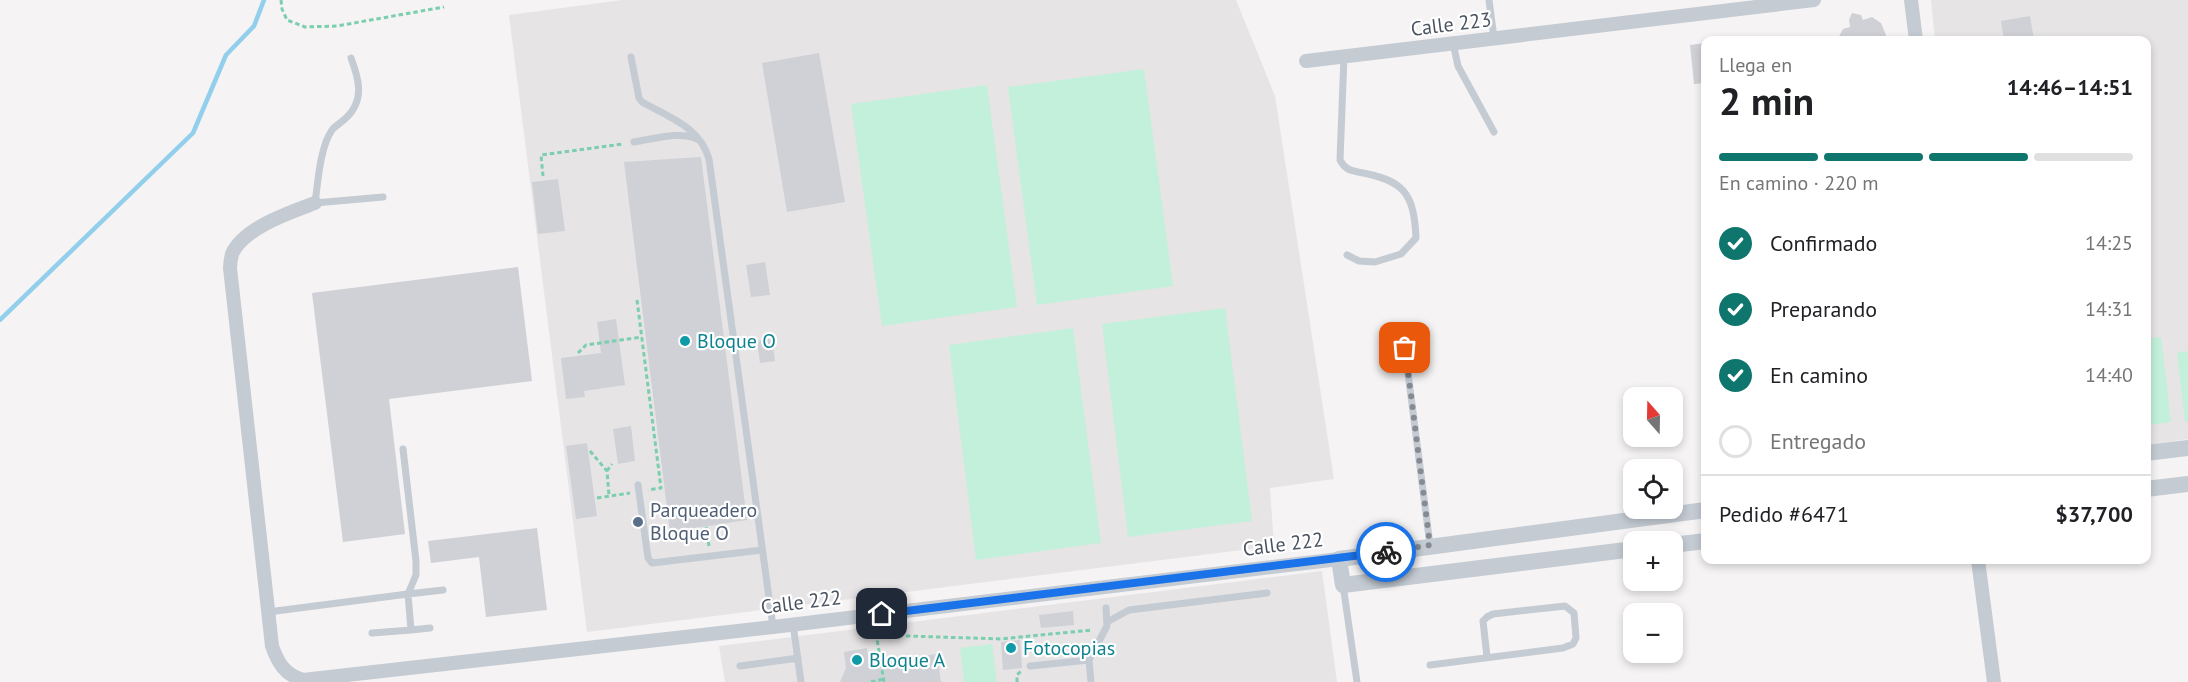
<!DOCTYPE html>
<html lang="es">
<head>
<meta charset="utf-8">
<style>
	:root { --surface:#fff; --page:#f2f2f2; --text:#202124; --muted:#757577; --line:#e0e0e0; --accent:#0f766e }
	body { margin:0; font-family:"PT Sans",sans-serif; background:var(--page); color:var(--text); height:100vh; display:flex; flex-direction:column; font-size:22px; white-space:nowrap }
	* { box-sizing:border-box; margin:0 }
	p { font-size:20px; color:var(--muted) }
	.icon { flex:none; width:33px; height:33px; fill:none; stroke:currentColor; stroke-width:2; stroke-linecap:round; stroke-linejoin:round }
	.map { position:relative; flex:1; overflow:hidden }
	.side { position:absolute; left:1701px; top:36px; width:450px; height:528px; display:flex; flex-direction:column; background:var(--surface); border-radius:12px; box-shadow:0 3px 9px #0003 }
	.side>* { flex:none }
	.needle { width:39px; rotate:340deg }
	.tools { position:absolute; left:1623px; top:387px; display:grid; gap:12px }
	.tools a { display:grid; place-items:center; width:60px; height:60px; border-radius:12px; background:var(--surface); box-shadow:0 3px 9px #0003; font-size:30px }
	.pin { position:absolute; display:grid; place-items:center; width:51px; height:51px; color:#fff; margin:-26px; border-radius:12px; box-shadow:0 3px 9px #0006 }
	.courier { position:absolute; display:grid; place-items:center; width:60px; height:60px; margin:-30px; border:4px solid #1a73e8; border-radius:50%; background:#fff; color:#222; box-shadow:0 2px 8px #0007 }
	.head em { font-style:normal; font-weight:600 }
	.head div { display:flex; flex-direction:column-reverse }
	.head { display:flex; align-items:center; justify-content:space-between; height:102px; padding:0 18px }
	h1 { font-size:39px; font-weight:600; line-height:45px }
	.bar { display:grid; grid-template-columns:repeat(4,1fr); gap:9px 6px; align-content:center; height:72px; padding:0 18px }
	.bar i { height:8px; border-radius:4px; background:var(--line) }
	.bar .selected { background:var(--accent) }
	.bar p { grid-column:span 4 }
	.line { display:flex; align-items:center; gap:15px; padding:0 18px; border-top:2px solid var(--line) }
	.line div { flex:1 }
	ol { padding:0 18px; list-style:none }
	li { display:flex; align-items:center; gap:18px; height:66px }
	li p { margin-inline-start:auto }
	li .icon { padding:6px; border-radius:50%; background:var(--accent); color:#fff; stroke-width:4 }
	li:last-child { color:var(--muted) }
	li i { width:33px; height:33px; border:3px solid var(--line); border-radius:50% }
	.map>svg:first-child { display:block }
	.education { fill:#e6e4e5 }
	.green { fill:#c3f0da }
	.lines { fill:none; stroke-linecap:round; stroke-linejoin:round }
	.stream { stroke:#91cfec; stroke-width:4.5 }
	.building { fill:#cfd1d7 }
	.path { stroke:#7bceae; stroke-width:3; stroke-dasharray:4.5 3; stroke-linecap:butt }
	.service { stroke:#c4cbd3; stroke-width:7 }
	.minor { stroke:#c4cbd3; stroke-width:14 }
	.tertiary { stroke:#c4cbd3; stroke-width:16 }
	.done { stroke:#868b93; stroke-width:6; stroke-dasharray:0 10.8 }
	.route { stroke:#1a73e8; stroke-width:8 }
	.culture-dot { fill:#0f9aa8; stroke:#fff; stroke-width:2 }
	.service-dot { fill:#5c6f8a; stroke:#fff; stroke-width:2 }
	.labels { text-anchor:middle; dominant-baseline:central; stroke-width:4.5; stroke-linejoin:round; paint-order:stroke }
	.street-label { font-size:20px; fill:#4a5360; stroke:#fff }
	.culture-label { font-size:20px; fill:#0d838f; stroke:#fff; text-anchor:start }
	.service-label { font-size:20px; fill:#4e5e75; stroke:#fff; text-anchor:start }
</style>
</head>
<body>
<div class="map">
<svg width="2188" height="682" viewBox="0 0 2188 682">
	<rect width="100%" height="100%" fill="#f5f3f3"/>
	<path class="education" d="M622,0H1236L1275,96L1334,479L1270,488L1274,546L587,632L509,15Z
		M1931,0H2188V439L2147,445L2146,40H1935Z
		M1322,571L1337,682H725L719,646Z"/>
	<path class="green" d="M1144,69L1173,286L1037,305L1008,87Z
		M987,85L1017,307L882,326L851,104Z
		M1225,308L1252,521L1128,537L1102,324Z
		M1073,328L1101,543L976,560L949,345Z
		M2161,337L2171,422L2147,425V339Z
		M2188,351V422H2185L2177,353Z
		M992,644L997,682H964L960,648Z"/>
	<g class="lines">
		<path class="stream" d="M0,320L193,133L226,55L254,26L264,0"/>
	</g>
	<path class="building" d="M1852,13L1861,15L1863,20L1872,17L1881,23L1888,40H1837L1843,29L1850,27L1849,20Z
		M2030,16L2034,40H2004L2001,21Z
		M1706,43V83L1694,84L1690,45Z
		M819,53L845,202L787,212L762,63Z
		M701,157L747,520L670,532L624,162Z
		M558,179L565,231L538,234L532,182Z
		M765,262L770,295L751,297L746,265Z
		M518,267L532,381L389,399L405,534L343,542L312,293Z
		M616,319L625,385L584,391L585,397L566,399L561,358L601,353L597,322Z
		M772,339L775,361L760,363L757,341Z
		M631,426L635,461L618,464L613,429Z
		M587,443L597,516L576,519L566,446Z
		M537,528L547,610L486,617L479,557L431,563L428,541Z
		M1073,611L1074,625L1041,628L1039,615Z
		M1020,640L1022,668L1003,670L1001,642Z
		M867,648L869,663L937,654L941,682H840L846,668L844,652Z"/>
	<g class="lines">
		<path class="path" d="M281,0L282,9L287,20L305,27L337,26L444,7
			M543,176L541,155L623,144
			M637,300L661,488L648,490
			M578,353L586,345L642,337
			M590,451L607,471L609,496
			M607,471L612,464
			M597,498L630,493
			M706,527L709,546
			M871,682L883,679
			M884,682L877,639L879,635L1000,639L1092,630
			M1017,682V675L1021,671"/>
		<path class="service" d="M1489,0L1494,38
			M1453,43L1458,66L1494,132
			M1344,56L1340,160C1345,169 1349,170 1358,172C1404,180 1414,193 1416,238L1401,254L1375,262L1359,261L1347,255
			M631,57L639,98L642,102C669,117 700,127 709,159L773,627
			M351,58C359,79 365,100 346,118C342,122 335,126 332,130C320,147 318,182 315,203L383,197
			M634,142C654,139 681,130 699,140
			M1402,326L1430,545
			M638,485L648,558L652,563L762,550
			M1343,585L1357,682
			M268,612L408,594L416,575V561L403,449
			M1107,622L1129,610L1267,593
			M793,624L801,682
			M430,628L411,630L408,594L443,590
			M372,633L411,630
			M1430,665L1563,648L1573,644L1576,638L1574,613L1565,606L1493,614L1487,617L1483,621L1487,657
			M740,666L798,658
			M1030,666L1089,660
			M1091,682L1089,660L1107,626L1106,608"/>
		<path class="minor" d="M1911,0L1916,40
			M1306,61L1814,0
			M315,203C291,212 243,228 232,254C231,258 230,263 230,268L272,646C278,663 285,675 303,680L773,627L1339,559
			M1978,560L1994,682"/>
		<path class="tertiary" d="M2146,453L2188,448
			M2146,489L2188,484
			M1672,545L1706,541
			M1634,549L1343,585L1339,559L1706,510"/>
	</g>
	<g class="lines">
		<path class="done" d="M1386,552L1430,545L1405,348"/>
		<path class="route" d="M882,614L1386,552"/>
	</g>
	<g class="culture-dot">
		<circle cx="685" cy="341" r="6"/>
		<circle cx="1011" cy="648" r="6"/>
		<circle cx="857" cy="660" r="6"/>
	</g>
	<circle class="service-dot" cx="638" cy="522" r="6"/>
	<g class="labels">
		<g class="street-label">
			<text transform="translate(1451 24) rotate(-7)">Calle 223</text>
			<text transform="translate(1283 544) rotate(-7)">Calle 222</text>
			<text transform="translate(801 602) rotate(-7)">Calle 222</text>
		</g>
		<g class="culture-label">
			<text x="697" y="341">Bloque O</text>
			<text x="1023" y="648">Fotocopias</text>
			<text x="869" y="660">Bloque A</text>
		</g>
		<g class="service-label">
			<text x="650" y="510">Parqueadero<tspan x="650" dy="23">Bloque O</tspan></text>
		</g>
	</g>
</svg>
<div class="tools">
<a><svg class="needle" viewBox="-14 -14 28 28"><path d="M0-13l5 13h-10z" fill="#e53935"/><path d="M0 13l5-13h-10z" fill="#757577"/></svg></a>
<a><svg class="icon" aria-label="locate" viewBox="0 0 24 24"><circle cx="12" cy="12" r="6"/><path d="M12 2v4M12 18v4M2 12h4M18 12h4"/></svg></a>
<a>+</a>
<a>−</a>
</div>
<div class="pin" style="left:1405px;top:348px;background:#ea580c"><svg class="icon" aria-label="bag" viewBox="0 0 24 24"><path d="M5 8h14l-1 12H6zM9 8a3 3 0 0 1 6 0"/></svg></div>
<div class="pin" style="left:882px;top:614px;background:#1f2937"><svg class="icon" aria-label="home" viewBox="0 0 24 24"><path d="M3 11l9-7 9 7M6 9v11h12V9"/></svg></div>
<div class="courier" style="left:1386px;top:552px"><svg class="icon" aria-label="bike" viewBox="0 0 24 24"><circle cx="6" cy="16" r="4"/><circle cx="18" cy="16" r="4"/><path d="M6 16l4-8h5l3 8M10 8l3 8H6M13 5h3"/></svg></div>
<section class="side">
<div class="head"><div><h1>2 min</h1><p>Llega en</p></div><em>14:46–14:51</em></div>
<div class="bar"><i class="selected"></i><i class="selected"></i><i class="selected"></i><i></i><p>En camino · 220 m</p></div>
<ol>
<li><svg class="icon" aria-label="check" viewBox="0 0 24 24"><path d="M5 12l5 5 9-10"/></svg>Confirmado<p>14:25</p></li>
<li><svg class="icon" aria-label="check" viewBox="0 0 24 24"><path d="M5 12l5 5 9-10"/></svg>Preparando<p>14:31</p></li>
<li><svg class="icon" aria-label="check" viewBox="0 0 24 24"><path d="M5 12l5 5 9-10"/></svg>En camino<p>14:40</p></li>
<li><i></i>Entregado</li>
</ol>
<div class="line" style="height:78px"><div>Pedido #6471</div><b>$37,700</b></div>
</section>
</div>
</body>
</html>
